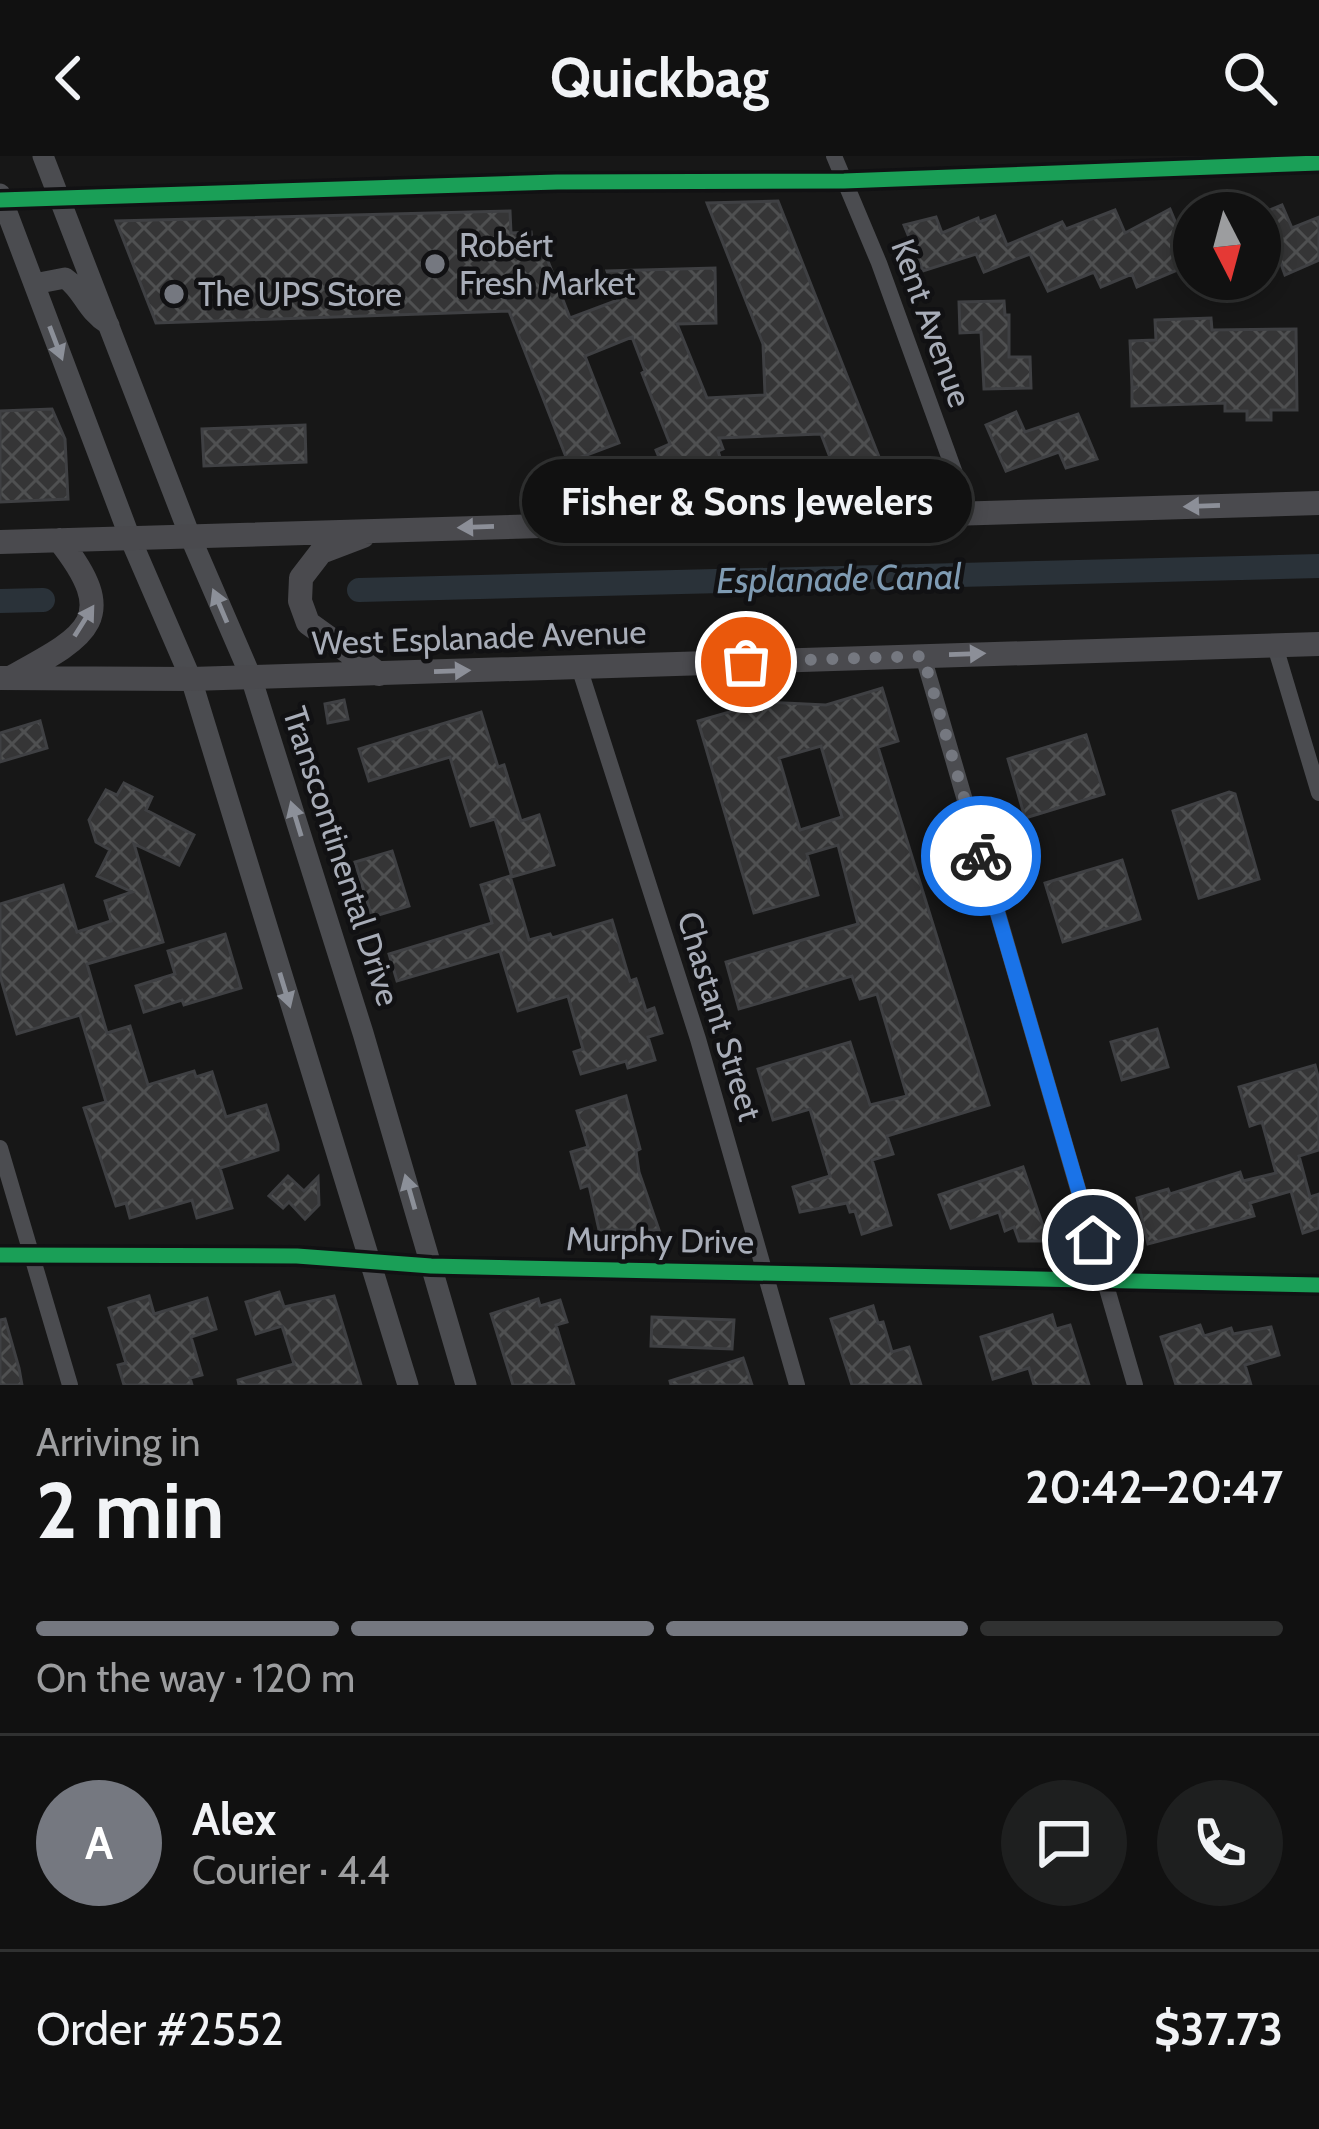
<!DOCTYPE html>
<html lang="en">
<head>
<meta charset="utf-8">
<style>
	:root { --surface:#111; --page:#1e1f1f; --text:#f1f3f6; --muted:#9c9d9f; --line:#303131; --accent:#757880 }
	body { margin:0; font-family:Cabin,sans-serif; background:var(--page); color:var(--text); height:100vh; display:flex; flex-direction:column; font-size:45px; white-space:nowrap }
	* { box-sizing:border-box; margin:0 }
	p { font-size:39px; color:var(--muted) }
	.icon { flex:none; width:66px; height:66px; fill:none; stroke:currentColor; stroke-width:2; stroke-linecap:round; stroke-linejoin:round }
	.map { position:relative; height:1229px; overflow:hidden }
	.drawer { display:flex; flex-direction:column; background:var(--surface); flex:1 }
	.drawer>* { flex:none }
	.needle { width:78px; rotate:174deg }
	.controls { position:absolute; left:1173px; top:36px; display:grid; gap:24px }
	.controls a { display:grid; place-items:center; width:108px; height:108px; border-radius:50%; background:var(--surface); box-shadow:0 6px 18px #0003,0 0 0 3px var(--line); font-size:60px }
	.pin { position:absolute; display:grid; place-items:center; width:102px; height:102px; color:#fff; margin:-51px; border:6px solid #fff; border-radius:50%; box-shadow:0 3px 12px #0007 }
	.courier { position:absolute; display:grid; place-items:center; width:120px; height:120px; margin:-60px; border:9px solid #1a73e8; border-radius:50%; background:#fff; color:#222; box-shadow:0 3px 15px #0007 }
	.bubble { position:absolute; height:84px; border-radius:42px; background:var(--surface); box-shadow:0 6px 18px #0003,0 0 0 3px var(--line); font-size:39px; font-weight:800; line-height:84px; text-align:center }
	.head em { font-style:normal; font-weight:800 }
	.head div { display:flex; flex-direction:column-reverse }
	.head { display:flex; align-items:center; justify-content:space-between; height:204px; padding:0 36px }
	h1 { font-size:78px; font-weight:800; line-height:90px }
	.bar { display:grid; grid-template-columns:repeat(4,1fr); gap:18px 12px; align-content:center; height:144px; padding:0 36px }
	.bar i { height:15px; border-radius:9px; background:var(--line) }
	.bar .on { background:var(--accent) }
	.bar p { grid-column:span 4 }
	.line { display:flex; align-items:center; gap:30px; padding:0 36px; border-top:3px solid var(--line) }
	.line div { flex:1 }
	.round { display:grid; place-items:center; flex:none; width:126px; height:126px; border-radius:63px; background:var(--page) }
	header { display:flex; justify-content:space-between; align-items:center; height:156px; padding:0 36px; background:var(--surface); font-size:54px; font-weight:800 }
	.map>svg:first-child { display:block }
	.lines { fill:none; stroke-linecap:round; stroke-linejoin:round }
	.canal { stroke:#2a3239; stroke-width:24 }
	.building { fill:url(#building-cross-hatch); stroke:#3f4043; stroke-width:3; fill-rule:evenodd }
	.minor { stroke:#4b4c50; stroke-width:16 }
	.tertiary { stroke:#4b4c50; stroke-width:21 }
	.secondary { stroke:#4a4a4e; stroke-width:24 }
	.cycleway-casing { stroke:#111113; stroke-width:22 }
	.cycleway { stroke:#1a9f57; stroke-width:15 }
	.oneway { fill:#8c9099 }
	.oneway2 { fill:#8c8f98 }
	.done { stroke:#757880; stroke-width:12; stroke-dasharray:0 21.6 }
	.route { stroke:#1a73e8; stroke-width:15 }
	.poi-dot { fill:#757880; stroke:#111113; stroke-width:4.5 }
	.labels { text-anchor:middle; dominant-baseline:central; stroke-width:9; stroke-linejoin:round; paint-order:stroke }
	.poi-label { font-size:33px; fill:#a8adb8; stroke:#111113; text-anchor:start }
	.street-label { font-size:33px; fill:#a8adb8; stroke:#111113 }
	.water-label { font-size:36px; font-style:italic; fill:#7f9bb3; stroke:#111113 }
</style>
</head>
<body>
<header><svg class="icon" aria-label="back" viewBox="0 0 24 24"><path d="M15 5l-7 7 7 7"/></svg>Quickbag<svg class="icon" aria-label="search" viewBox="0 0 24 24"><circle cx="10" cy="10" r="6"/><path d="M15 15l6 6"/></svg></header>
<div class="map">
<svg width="1319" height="1229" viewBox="0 0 1319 1229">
	<defs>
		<pattern id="building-cross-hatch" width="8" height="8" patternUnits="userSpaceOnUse" patternTransform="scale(3)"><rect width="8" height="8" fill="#353536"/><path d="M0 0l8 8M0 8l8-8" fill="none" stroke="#4f5051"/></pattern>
	</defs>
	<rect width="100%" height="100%" fill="#171717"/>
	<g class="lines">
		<path class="canal" d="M359,434L1319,410
			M0,445L43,444"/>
	</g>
	<path class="building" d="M778,45L881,306L838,322L821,278L719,282L723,293L718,295L720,301L701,308L699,303L665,316L656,294L670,288L642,217L645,215L632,181L585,200L619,287L568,306L509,155L156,167L116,65L510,55L511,77L531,76L532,87H541L570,162L618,144L607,115L715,112L716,167L677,168L707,242L765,239L763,188L707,47Z
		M1282,49L1292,72L1319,61V104L1285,119L1280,105L1260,113V58Z
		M1170,53L1182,82L1194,77V107L1137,131L1132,118L1101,131L1094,116L1048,135L1030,98L984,116L976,98L923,115L904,69L936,61L942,77L978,62L979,66L995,60L1007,89L1062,66L1066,73L1115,54L1125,77Z
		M1004,145L1005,159H1009V201H1030L1031,232L984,233L981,176L960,177L959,146Z
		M1211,162L1212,174L1296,173L1297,254H1271V264H1247V255H1225V247L1132,250V233L1138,231H1132L1130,185L1156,184L1155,164Z
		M52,253L65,283L68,343L0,346V255Z
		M1016,256L1025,276L1078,258L1097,303L1066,312L1059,296L1006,315L986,269Z
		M305,269L306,306L204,310L202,273Z
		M882,532L898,585L878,591L989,949L887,980L893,998L872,1004L891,1069L862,1078L855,1055L850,1056L847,1047L800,1056L793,1031L830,1020L810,953L773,964L758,913L850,886L870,949L907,940L877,838L860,843L852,820L739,853L726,806L858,768L838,689L807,698L818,739L754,757L698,565L764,546L826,549ZM821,590L842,661L800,674L779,602Z
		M344,544L348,563L328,567L325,548Z
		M481,556L498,611L504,609L521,665L539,659L554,709L512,721L495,663L471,670L450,601L369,625L359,593Z
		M40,565L47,592L0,606V577Z
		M1086,579L1104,638L1025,662L1008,603Z
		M124,627L152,641L146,654L194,679L179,709L134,688L163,786L87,808L107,877L130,870L148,929L194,915L196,921L212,916L226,961L266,949L278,988V994L220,1012L232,1052L197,1062L192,1044L130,1062L126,1047L116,1050L84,952L106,946L80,859L17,878L0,820V748L63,729L77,776L111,765L105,745L132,736L97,720L110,694L96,686L89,664L106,634L117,639Z
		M1229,636L1235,638L1259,723L1199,742L1173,655Z
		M392,695L409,750L372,761L355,706Z
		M1122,704L1140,763L1063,786L1045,727Z
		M510,720L529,784L550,778L552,782L612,764L630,825L636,823L646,855L654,852L662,877L648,881L655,904L628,912L626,905L581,918L574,896L583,893L568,840L518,855L500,795L397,825L389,798L492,767L481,729Z
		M225,778L241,832L184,849L182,844L144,856L136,830L175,818L168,795Z
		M1157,873L1168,911L1122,924L1111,886Z
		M1315,909L1319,924V994L1299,1000L1310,1041L1319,1038V1072L1303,1077L1291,1035L1250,1047L1254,1060L1148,1088L1137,1042L1168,1033L1170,1038L1240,1016L1243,1025L1276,1017L1262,966L1250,970L1239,931Z
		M626,940L640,993L636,995L639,1016L659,1074H599L589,1029L581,1032L571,996L588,991L577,955Z
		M1023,1011L1048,1085H1019L1014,1071L1005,1075L999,1056L951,1072L939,1039Z
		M288,1020L304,1035L318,1021L319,1049L305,1063L289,1046L283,1052L269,1040Z
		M279,1136L284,1151L334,1140L361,1229H239L238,1224L294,1208L282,1170L256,1178L246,1146Z
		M149,1140L154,1158L207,1142L216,1173L191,1181L202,1219L190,1222L192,1229H124L118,1209L126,1207L109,1152Z
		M538,1143L540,1150L560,1144L567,1166L556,1169L574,1229H513L491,1158Z
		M873,1150L878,1167L883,1166L892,1196L909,1191L921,1229H852L831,1163Z
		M1052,1159L1056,1173L1070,1169L1089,1229H1034L1029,1212L993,1223L981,1181Z
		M652,1161L734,1164L732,1193L651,1190Z
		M5,1163L19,1212L22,1229H0V1164Z
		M1200,1169L1204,1180L1231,1172L1233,1178L1271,1171L1279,1199L1245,1209L1251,1229H1176L1161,1181Z
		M743,1202L752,1229H671L670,1225Z"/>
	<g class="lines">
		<path class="minor" d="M834,0L879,107L969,356
			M0,44L557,26L844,25L1319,7
			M1275,490L1319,637
			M923,500L1135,1229
			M579,511L698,883L797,1229
			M0,992L70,1229
			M0,1099L297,1100L431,1110L1319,1129"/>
		<path class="tertiary" d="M43,0L190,380L251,521L363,877L466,1229
			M0,38L130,382L191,523L408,1229
			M34,128L65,122C84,135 84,153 109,169"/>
		<path class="secondary" d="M363,380L321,396L301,422L300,445L308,467L379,518
			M0,386L1319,347
			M12,521C87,480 122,463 59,384
			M0,522L191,523L1319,488"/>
		<g class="cycleway-casing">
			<path id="cycleway" d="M0,44L557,26L844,25L1319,7
				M0,1099L297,1100L431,1110L1319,1129"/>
		</g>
		<use href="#cycleway" class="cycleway"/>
	</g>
	<defs><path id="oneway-solid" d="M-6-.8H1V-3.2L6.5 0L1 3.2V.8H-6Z" transform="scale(3)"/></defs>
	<g class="oneway">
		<use href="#oneway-solid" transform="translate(56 187) rotate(69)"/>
		<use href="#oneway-solid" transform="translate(220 450) rotate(-113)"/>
		<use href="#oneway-solid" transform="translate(296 663) rotate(-107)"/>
		<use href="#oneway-solid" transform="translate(285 834) rotate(73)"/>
		<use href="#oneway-solid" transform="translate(410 1036) rotate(-106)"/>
	</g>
	<g class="oneway2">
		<use href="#oneway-solid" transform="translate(1202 350) rotate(178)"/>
		<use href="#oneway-solid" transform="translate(476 371) rotate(178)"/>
		<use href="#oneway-solid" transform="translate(84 465) rotate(-58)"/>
		<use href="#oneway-solid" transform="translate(967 498) rotate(-2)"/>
		<use href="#oneway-solid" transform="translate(452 515) rotate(-2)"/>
	</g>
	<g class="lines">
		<path class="done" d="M746,506L923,500L981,700"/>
		<path class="route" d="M981,700L1093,1084"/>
	</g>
	<g class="poi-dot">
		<circle cx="435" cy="108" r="12"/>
		<circle cx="174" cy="138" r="12"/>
	</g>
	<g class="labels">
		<g class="poi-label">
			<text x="459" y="89">Robért<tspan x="459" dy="38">Fresh Market</tspan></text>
			<text x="198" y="138">The UPS Store</text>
		</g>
		<g class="street-label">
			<text transform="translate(932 167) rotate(70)">Kent Avenue</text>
			<text transform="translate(479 481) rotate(-2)">West Esplanade Avenue</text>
			<text transform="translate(342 700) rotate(72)">Transcontinental Drive</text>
			<text transform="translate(720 860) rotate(73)">Chastant Street</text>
			<text transform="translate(660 1084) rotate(1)">Murphy Drive</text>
		</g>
		<g class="water-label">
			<text transform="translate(839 422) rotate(-1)">Esplanade Canal</text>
		</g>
	</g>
</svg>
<div class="controls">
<a><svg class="needle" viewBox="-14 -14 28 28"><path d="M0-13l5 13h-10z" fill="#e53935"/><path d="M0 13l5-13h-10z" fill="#9c9d9f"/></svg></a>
</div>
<div class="pin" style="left:746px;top:506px;background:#ea580c"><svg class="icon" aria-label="bag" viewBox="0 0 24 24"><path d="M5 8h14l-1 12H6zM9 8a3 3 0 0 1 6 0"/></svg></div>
<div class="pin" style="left:1093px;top:1084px;background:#1f2937"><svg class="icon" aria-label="home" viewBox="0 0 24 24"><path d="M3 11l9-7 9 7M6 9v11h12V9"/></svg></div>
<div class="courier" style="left:981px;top:700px"><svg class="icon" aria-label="bike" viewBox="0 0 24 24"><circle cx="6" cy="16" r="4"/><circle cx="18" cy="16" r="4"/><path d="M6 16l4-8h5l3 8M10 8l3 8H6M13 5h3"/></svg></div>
<div class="bubble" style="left:522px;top:303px;width:450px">Fisher &amp; Sons Jewelers</div>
</div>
<section class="drawer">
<div class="head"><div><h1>2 min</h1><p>Arriving in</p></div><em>20:42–20:47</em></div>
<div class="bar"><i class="on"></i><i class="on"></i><i class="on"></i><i></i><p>On the way · 120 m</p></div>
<div class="line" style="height:216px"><b class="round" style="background:var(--accent);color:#fff">A</b><div><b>Alex</b><p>Courier · 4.4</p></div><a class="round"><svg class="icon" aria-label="chat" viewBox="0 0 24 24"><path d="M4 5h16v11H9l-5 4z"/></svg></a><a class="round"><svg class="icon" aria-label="phone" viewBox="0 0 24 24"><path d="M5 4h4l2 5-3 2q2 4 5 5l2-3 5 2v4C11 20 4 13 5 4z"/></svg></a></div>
<div class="line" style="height:156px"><div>Order #2552</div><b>$37.73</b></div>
</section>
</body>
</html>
